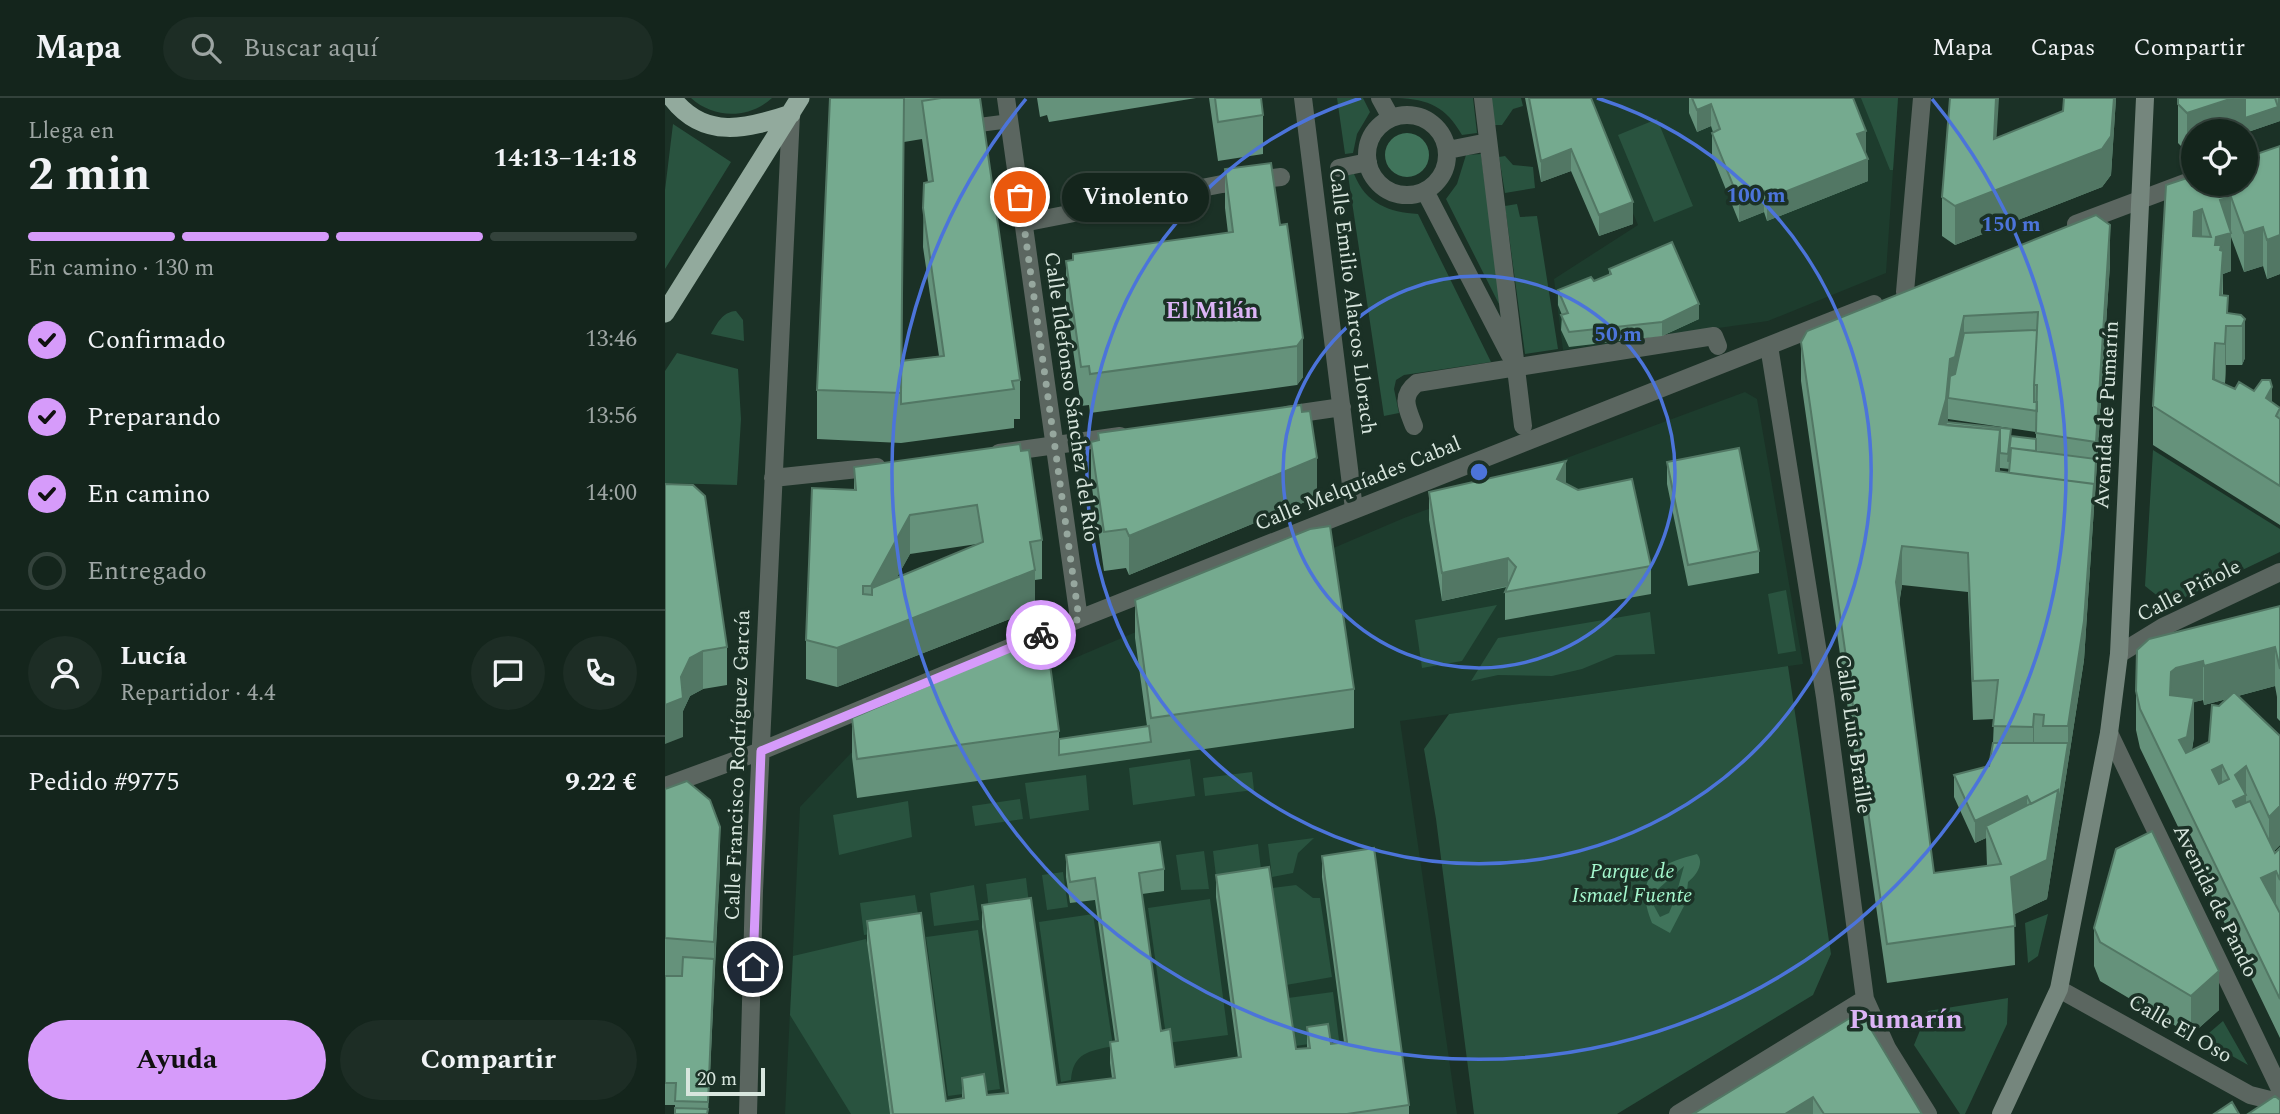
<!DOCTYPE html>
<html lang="es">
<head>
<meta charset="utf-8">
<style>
	:root { --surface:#14251c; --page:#1d2d25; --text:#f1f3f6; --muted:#9da5a3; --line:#33423b; --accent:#d69bfa }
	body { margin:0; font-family:Spectral,serif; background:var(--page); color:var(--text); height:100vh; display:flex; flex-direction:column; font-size:26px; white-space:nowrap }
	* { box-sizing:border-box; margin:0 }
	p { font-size:23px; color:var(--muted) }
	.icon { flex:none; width:38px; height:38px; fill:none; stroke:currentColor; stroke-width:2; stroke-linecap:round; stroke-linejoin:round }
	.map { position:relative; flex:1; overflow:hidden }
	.side { display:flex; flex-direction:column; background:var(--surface); width:665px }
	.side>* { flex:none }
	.fabs { position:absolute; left:1516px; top:21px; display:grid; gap:14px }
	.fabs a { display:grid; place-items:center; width:77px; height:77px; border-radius:50%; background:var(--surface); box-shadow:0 2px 5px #0004,0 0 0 2px var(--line); font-size:35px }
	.scale { position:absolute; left:21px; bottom:18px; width:79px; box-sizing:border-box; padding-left:7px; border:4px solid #d8e6de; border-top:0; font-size:19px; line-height:24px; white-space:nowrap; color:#d8e6de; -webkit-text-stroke:5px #1b3126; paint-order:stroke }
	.pin { position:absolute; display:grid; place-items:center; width:60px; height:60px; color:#fff; margin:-30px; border:4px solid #fff; border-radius:50%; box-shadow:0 2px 7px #0007 }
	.courier { position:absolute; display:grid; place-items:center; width:70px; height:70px; margin:-35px; border:5px solid #d69bfa; border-radius:50%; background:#fff; color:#222; box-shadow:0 2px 9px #0007 }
	.bubble { position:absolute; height:49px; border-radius:24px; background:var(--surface); box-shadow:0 2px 5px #0004,0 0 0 2px var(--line); font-size:23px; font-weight:700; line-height:49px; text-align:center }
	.overview em { font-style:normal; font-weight:700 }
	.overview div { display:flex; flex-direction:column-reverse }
	.overview { display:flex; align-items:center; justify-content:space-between; height:119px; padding:0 28px }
	h1 { font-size:46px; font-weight:700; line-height:52px }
	.bar { display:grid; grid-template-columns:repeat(4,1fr); gap:10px 7px; align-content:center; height:84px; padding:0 28px }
	.bar i { height:9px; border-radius:5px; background:var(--line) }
	.bar .selected { background:var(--accent) }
	.bar p { grid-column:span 4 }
	.line { display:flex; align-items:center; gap:18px; padding:0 28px; border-top:2px solid var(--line) }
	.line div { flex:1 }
	.round { display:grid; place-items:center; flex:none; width:74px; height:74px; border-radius:37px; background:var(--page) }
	ol { padding:0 28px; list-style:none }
	li { display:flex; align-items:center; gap:21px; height:77px }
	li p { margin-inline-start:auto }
	li .icon { padding:7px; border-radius:50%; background:var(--accent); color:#111; stroke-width:4 }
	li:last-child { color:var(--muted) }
	li i { width:38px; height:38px; border:4px solid var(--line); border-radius:50% }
	.cta { display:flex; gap:14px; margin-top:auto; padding:14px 28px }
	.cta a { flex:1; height:80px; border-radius:42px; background:var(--accent); color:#111; font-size:28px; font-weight:700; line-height:80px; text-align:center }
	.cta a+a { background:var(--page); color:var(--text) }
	header { display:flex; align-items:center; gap:42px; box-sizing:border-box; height:98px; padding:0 35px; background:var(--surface); border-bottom:2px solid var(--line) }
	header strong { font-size:33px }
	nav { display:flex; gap:38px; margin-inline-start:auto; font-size:24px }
	.search { width:490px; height:63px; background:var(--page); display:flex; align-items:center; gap:18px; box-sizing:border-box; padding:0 24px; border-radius:38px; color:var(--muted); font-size:26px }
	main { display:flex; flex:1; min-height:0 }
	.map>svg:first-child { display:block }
	.built { fill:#1d3c2d }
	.green { fill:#29533f }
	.water { fill:#40745b }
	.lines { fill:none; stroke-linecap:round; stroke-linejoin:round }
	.service { stroke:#5b6660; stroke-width:14 }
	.pedestrian { stroke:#5b6660; stroke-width:18 }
	.minor { stroke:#5b6660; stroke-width:18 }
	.secondary { stroke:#75867d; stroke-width:18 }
	.trunk { stroke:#92aa9d; stroke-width:19 }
	.wall { fill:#65927b; fill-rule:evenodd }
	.shaded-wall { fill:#527764 }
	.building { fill:#75aa8f; stroke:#527764; stroke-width:2; fill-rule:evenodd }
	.done { stroke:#96a79e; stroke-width:7; stroke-dasharray:0 12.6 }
	.route { stroke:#d69bfa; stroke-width:9 }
	.ring { fill:none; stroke:#4c74da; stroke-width:3.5 }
	.labels { text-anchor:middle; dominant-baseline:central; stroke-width:7; stroke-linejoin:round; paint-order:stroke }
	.street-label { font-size:21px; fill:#d8e6de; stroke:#1b3126 }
	.park-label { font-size:21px; font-style:italic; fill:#a5f8ce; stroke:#1b3126 }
	.neighbourhood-label { font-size:23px; font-weight:bold; fill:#dcb4f6; stroke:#1b3126 }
	.district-label { font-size:28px; font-weight:bold; fill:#dcb4f6; stroke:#1b3126 }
	.centre { fill:#4c74da; stroke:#1b3126; stroke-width:3.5 }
	.ring-label { font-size:21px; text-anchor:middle; font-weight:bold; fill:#4c74da; stroke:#1b3126; stroke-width:7; stroke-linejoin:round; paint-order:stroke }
</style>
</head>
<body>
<header>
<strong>Mapa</strong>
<div class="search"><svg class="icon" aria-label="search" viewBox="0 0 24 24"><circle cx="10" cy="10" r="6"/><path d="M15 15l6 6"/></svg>Buscar aquí</div>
<nav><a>Mapa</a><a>Capas</a><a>Compartir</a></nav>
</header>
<main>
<section class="side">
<div class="overview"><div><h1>2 min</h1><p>Llega en</p></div><em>14:13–14:18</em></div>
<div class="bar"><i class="selected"></i><i class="selected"></i><i class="selected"></i><i></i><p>En camino · 130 m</p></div>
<ol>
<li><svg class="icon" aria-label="check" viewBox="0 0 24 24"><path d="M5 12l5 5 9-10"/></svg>Confirmado<p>13:46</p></li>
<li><svg class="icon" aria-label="check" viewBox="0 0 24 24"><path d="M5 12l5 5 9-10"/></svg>Preparando<p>13:56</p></li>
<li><svg class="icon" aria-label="check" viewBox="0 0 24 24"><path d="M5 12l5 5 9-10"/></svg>En camino<p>14:00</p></li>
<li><i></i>Entregado</li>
</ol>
<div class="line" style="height:126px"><a class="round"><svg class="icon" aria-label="person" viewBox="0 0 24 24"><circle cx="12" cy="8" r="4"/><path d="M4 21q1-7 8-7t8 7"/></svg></a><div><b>Lucía</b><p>Repartidor · 4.4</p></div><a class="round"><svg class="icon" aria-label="chat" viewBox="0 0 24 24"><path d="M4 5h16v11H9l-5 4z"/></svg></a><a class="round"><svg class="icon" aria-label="phone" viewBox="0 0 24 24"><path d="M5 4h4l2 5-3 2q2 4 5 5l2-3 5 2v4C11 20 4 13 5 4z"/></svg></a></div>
<div class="line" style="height:91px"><div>Pedido #9775</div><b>9.22 €</b></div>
<div class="cta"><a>Ayuda</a><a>Compartir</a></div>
</section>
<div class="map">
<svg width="1615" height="1016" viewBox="0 0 1615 1016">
	<rect width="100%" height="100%" fill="#1b3126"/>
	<path class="built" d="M919,0H1233L1221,175L1103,223L898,252L889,181L973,127Z
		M1080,294L1092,301L1138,566L735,623L792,1016H120L135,709L186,655L739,420Z"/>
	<path class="green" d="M26,0H107C84,21 49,21 26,0Z
		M672,0H698L705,14L692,36L688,55L680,56Z
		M732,0H808L812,35L797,37C781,9 764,1 732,0Z
		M825,0H856L858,8L848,11L837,27H829Z
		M1196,0H1233L1228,72H1225Z
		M992,21L1028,108L989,124L953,37Z
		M8,26L66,64L0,171V92Z
		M816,56L837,212L781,101L792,86L801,57Z
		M840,58L848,67L868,69L870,90L840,95L834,59Z
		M689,76C701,106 724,114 753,116L826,264L739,277L731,282L729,291L734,315L719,318L683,77Z
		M852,106L855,119L872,118L893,251L860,256L840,108Z
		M71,213L78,222L79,243L46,236C52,226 57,214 71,213Z
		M12,255L73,271L76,321L72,387L0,385V273Z
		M1488,352L1615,431V454L1504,507L1480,488Z
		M1121,492L1131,553L1113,556L1103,496Z
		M832,507L797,563L757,570L750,522Z
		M985,514L990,556L951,557L917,571L887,578L833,577L806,583L833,540Z
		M1123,568L1166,856L1148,897L952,1016H809L771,721L759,651L784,616Z
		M525,661L530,698L468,707L464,670Z
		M587,674L589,692L540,698L538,680Z
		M421,677L424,712L365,721L360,685Z
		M355,701L358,721L310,728L307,708Z
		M243,703L247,739L174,757L168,717Z
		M649,740L633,755L628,775L607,779L603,746Z
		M593,746L597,780L552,786L548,753Z
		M539,753L544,791L516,792L511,757Z
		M398,774L403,809L382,812L377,777Z
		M361,780L365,814L325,820L321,786Z
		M309,787L314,822L269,828L265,795Z
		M631,787L648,800H655L667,879L621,887L607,790Z
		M250,797L255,829L199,837L195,805Z
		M545,801L563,937L502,945L483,810Z
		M428,816L448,948C424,953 408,955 406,982L396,984L374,824Z
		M1383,816L1373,858L1363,865L1360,825Z
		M313,832L335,991L283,998L261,839Z
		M201,841L202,845L225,1016H186L125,917L128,858Z
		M668,894L674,942L630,948L623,900Z
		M1343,900L1342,926L1300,1016H1295L1249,947L1263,913Z
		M1558,923L1583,967L1537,941Z"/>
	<path class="water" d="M720 57a22 22 0 1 1 44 0a22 22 0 1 1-44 0Z
		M1032,756C1040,765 1031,778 1023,784L1021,802L1011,797L1019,768L992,792L989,808L995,819L1004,815L1009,803L1019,808L1005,835L987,825C969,779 988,768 1032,756Z"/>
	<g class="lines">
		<path class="service" d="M314,27L345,23"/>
		<path class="pedestrian" d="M715,0L726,20
			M818,0L858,328
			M702 57a40 40 0 1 1 80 0a40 40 0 1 1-80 0Z
			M783,52L823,44
			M674,70L703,64
			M760,93L845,257
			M358,125L557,86L616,79
			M749,328C742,310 735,298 752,285L1049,238L1053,248"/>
		<path class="minor" d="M341,0L414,521
			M638,0L689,411
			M1411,126L1528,82
			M1240,194L1257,0
			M1104,248L1160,599L1200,901L1222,950L1263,1016
			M622,317L677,309
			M334,355L455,338
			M108,380L212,369
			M1454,556L1498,529L1615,474
			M1444,635L1615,991
			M0,688L96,653L414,521L1209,206
			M1394,891L1585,997L1605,1002L1615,1000
			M83,1016L89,793L126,16
			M1013,1016L1200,901"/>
		<path class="secondary" d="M1336,1016L1394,891L1444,635L1454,556L1480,0"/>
		<path class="trunk" d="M7,0C39,42 82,31 126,16
			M0,215L135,0"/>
	</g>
	<path class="wall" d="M165,0H315L355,282V321H349V330L236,345L152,341V292ZM257,41L263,84L259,85L258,149L274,258L237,263L239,44Z
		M372,0H531L384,24L382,17L375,19Z
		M544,0H596L598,17V56L553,63Z
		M860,0H926L968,126L934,138L906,73L876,84Z
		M1024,0H1188L1201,55H1200L1203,83L1102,123L1099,114L1074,124L1047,57V35L1048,34L1046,28L1032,34L1024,15Z
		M1399,0H1451L1446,77L1437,89L1290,147L1277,138V99L1331,40L1398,13Z
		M1513,0H1615V23L1580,35L1528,33V52L1522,54L1513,45Z
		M1615,48V176L1602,181L1598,168L1579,174L1566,139V173L1558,176V197L1563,215L1576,217L1580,260L1577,267H1561L1560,285L1555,284L1570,291L1607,305L1615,310V427L1488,347V308L1501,87Z
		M606,65L638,279L632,287L425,315L424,307L416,308L401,202V163L408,162V156L563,135L560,110V71Z
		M1445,166L1419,562L1382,801L1349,816L1350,867L1222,885L1136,283V244ZM1283,321L1371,334V341L1346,338L1282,325ZM1335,370L1345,371L1344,375L1335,374ZM1237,487L1303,494L1308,622L1329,621L1328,645L1324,668L1289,677V699L1310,745L1321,740L1322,768L1269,775L1234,507Z
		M944,171L1034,221L997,238L904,249L896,232L897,217L893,207V192L929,183L944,177Z
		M433,335L652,399L464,477L461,470L439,473L426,383V344L433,343Z
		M356,353L377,442V481L370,482V511L172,589L141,581V542L189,392V369ZM312,446V447L232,479L245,456Z
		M1002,364L1094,453V475L1023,488L1002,386Z
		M0,386L62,549V587L38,591L25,598L18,613V639Z
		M901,386L986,468V496L840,522V494L842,489L777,503L764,422V394Z
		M470,502L689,591V630L192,700L187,659V620L394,633V641L482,628L470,540Z
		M1615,508V623L1612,620V599L1610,588L1573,598L1615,638V747L1609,753L1610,755L1615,750V940L1475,650L1471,632V593ZM1562,601L1554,608L1544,644L1527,652L1529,639V604L1538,602L1539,607Z
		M0,691L55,768L43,1016H10V1007H0Z
		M401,757L499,771V793L477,796L496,933L510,969L573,960L551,799V777L631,951L642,950V929L666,946L679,944L657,779V758L744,1007V1016H225L202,845V823L281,1003L297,1001V980L322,997L340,995L317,829V807L392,987L447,980L445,965V944L450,943L430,802L405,805L401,779Z
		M1429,830L1554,912L1526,937L1435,883L1429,868Z
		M1185,920L1257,1016H1028Z"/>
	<path class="shaded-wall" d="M1331,0H1334L1329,80V41Z
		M1449,0H1451L1446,77L1437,89L1290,147V108Z
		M1568,0H1580L1613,9V0H1615V23L1580,35V33H1528V52L1522,54V15Z
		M1046,6V28L1032,34V12Z
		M1201,33V55L1192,58V36Z
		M906,51V73L876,84V63Z
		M1203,61V83L1102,123V101Z
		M1099,93V114L1074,124V102Z
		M1566,99V173L1558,176L1555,236L1550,147L1555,102Z
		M968,104V126L934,138V117Z
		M1537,111V150L1528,138L1529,114Z
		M1445,127V166L1419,562L1382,801L1346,818V779L1373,741L1403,645V628L1431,361V344Z
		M1598,129V168L1579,174V135Z
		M1615,137V176L1602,181V142Z
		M1034,206V221L997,238V224Z
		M1299,218V257L1283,300V321L1281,339L1274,326L1285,261Z
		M1580,221V260L1577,267V228Z
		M1561,228V267L1560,285V246Z
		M638,240V279L632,287V248Z
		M1550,245V284L1548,281Z
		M1607,289V327L1601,300Z
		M1335,332V371L1331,412V373Z
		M652,360V399L464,477V438Z
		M901,363V392L892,381Z
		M245,417V456L206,527V488Z
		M1237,448V487L1231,523V484Z
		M843,460V488L777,503V475Z
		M370,472V511L172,589V550Z
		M1610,549V588L1539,607V568Z
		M38,553V591L25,598L18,613V639L0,646V607L25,560Z
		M1538,563V602L1529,604V639L1522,678L1505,597L1506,574L1511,570Z
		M1369,616V655L1368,667V629Z
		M1557,667V706L1547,672Z
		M1581,668V736L1568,703L1570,677Z
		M1362,698V720L1321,728V740L1310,745V723Z
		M1615,708V747L1604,758V719Z
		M55,729V768L49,883V844Z
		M1611,773V812L1596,780Z
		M49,861V883L42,1016Z
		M1554,873V912L1526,937V898Z
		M1148,999V1016H1120Z"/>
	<path class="building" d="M165,0H239L236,295L152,292Z
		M276,0H315L355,282L347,283L349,291L236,306V263L279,258L258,110L259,85L268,83L257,3Z
		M550,0H596L598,17L553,24Z
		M864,0H926L968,104L934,117L906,51L876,63Z
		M1027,0H1188L1201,33L1192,36L1203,61L1102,101L1099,93L1074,102L1047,35L1055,31L1046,6L1032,12Z
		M1285,0H1331L1329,41L1398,13L1399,0H1449L1446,38L1437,51L1290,108L1277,99Z
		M1513,0H1568L1522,15L1513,6Z
		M1580,0H1610L1613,9L1580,20Z
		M1615,48V137L1602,142L1598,129L1579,135L1566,99L1555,102L1566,135L1551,139L1550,147H1556L1555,152L1558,153L1555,197L1563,198L1562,215L1576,217L1580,221L1577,228H1561L1560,246L1550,245L1548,281L1570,291L1574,284L1589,293L1597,282H1605L1607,289L1601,300L1615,310L1611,318L1615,321V388L1488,308L1501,87L1528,78V86H1580V60ZM1537,111L1546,139L1528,138L1529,114Z
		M606,65L615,127L622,126L638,240L632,248L425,276L424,268L416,269L401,163L408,162V156L568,134L560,71Z
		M1431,117L1445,127L1431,344L1371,335L1372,287H1369L1373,214L1299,218L1290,259L1285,261L1281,301L1274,326L1335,332L1331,373L1429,386L1419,523L1403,628H1378L1379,617L1369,616L1368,629L1328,628L1333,582L1308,583L1303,455L1237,448L1231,484L1269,775L1336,766L1321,728L1393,692L1382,762L1346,779L1350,828L1222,846L1136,244L1142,233Z
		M1007,144L1034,206L997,224L904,234L896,217L903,215L893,192L926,179L929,183L946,176L944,171Z
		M1372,232L1369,287V304H1372V313L1283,300L1285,278L1290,276L1299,235Z
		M636,307L637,314L645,313L652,360L464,438L461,431L439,434L426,344L434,342L433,335Z
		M1281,324L1346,331L1343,356L1335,355V332L1280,327Z
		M1346,338L1371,341V353L1346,350L1345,364L1343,363Z
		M355,346L356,353L364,352L377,442L365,444L370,472L172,550L141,542L147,390L191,392L189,369ZM312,407L318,444L207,490V497L198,496V488H206L245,417Z
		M1074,350L1094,453L1023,467L1002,364Z
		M1346,350L1431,361L1429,403V386L1344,375Z
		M901,363L892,381L913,392L967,381L986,468L840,494L851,469L843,460L777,475L764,394Z
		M0,386L28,387L40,398L62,549L38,553L25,560L16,579L18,600L0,607Z
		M665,428L689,591L486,620L470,502L645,431Z
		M1615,508V571L1610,549L1539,568L1538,563L1511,570L1506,574L1505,597L1529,600L1522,639L1514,642L1521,655L1544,644L1547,607L1554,608L1569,594L1615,638V708L1604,719L1581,668L1570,677L1581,697L1568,703L1571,709L1585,703L1610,755L1615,750V782L1611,773L1596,780L1615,815V901L1475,611L1471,593L1472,552L1484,541ZM1557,667L1564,681L1554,686L1547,672Z
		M381,537L394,633L192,661L187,620Z
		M484,628L486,644L394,657V641Z
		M1328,645H1403L1393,709V692L1366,706L1362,698L1310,723L1289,677L1324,668Z
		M22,683L45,702L55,729L49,844L0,840V691Z
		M1487,733L1554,873L1526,898L1435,844L1429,830L1451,751Z
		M495,744L499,771L474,775L496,933L505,931L510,969L576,959L551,777L604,769L631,951L645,950L642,929L663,926L666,946L682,944L657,758L709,750L744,1007L682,1016H228L202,823L256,815L281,1003L299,1000L297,980L319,976L322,997L343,995L317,807L366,800L392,987L450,980L445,944L453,943L430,780L405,784L401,757Z
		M18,859L49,861L43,1004L10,1003L11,985H0V878H17Z
		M1185,920L1201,923L1257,1016H1159L1148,999L1120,1016H1028Z
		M1610,998L1615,1002V1016H1583Z
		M1567,1004L1574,1016H1549Z
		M10,1010L43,1011L42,1016H10Z"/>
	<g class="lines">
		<path class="done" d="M355,99L414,521L376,537"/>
		<path class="route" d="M88,869L96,653L376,537"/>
	</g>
	<g class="ring">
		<circle cx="814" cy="374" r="196"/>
		<path d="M932 0A392 392 0 1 1 696 0"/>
		<path d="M1267 1A587 587 0 1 1 361 1"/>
	</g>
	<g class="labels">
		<g class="street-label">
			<text transform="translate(687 203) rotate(83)">Calle Emilio Alarcos Llorach</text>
			<text transform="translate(406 299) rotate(82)">Calle Ildefonso Sánchez del Río</text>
			<text transform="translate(1442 317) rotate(-87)">Avenida de Pumarín</text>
			<text transform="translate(693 386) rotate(-22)">Calle Melquíades Cabal</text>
			<text transform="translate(1524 493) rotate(-27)">Calle Piñole</text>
			<text transform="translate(1188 636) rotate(82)">Calle Luis Braille</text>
			<text transform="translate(73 667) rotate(-88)">Calle Francisco Rodríguez García</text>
			<text transform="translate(1550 803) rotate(64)">Avenida de Pando</text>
			<text transform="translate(1515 931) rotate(30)">Calle El Oso</text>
		</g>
		<g class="park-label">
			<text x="967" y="774">Parque de<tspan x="967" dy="24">Ismael Fuente</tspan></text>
		</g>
		<g class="neighbourhood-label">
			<text x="547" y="213">El Milán</text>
		</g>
		<g class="district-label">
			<text x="1241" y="921">Pumarín</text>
		</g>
	</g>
	<circle cx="814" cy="374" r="10" class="centre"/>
	<g class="ring-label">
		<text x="1091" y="104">100 m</text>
		<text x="1346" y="133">150 m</text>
		<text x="953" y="243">50 m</text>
	</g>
</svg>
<div class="fabs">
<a><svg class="icon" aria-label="locate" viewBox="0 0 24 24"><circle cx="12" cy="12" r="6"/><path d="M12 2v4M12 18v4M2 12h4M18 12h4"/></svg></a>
</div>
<div class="scale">20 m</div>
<div class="pin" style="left:355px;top:99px;background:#ea580c"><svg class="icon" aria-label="bag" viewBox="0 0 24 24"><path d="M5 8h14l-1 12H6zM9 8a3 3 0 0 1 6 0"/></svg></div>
<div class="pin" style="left:88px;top:869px;background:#1f2937"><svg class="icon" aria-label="home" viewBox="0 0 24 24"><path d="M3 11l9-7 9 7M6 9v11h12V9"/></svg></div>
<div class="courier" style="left:376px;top:537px"><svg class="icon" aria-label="bike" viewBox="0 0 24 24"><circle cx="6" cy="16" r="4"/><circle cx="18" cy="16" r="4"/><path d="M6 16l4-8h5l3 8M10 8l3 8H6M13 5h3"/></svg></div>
<div class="bubble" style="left:397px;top:75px;width:147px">Vinolento</div>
</div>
</main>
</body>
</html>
